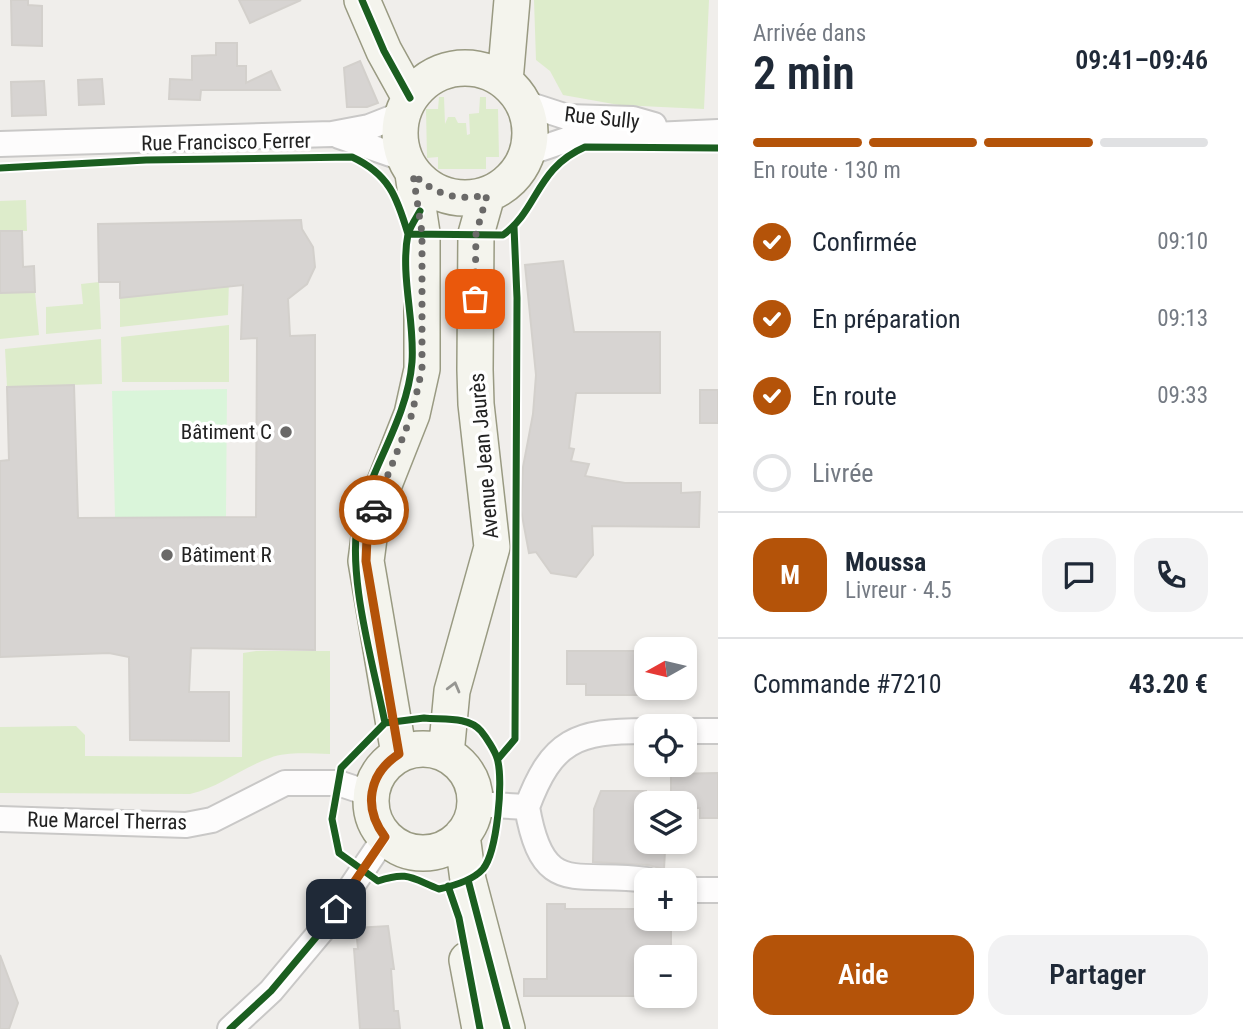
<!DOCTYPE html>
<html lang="fr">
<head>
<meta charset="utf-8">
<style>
	:root { --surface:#fff; --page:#f2f2f3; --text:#1f2937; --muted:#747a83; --line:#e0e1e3; --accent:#b45309 }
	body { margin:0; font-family:"Roboto Condensed",sans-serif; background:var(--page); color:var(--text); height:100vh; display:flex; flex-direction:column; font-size:26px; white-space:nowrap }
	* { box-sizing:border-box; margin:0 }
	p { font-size:23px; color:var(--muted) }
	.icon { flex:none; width:38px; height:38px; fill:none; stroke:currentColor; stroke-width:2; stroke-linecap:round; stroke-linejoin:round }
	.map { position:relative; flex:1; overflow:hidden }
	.details { display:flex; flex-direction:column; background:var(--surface); width:525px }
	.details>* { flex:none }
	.needle { width:46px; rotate:262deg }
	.buttons { position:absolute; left:634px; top:637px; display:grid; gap:14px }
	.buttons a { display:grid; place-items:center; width:63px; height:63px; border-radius:14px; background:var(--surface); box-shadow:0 4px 10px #0003; font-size:35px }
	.pin { position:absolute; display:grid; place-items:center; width:60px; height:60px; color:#fff; margin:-30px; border-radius:14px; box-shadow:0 4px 10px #0006 }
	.courier { position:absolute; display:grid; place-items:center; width:70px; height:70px; margin:-35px; border:5px solid #b45309; border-radius:50%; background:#fff; color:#222; box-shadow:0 2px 9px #0007 }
	.overview em { font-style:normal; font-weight:600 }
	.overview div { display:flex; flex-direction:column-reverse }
	.overview { display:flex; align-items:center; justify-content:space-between; height:119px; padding:0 35px }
	h1 { font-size:46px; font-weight:600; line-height:52px }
	.bar { display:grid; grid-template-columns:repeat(4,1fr); gap:10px 7px; align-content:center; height:84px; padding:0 35px }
	.bar i { height:9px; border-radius:5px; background:var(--line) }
	.bar .on { background:var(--accent) }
	.bar p { grid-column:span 4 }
	.line { display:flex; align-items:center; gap:18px; padding:0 35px; border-top:2px solid var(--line) }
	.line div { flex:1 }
	.round { display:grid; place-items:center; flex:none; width:74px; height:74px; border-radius:21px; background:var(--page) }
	ol { padding:0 35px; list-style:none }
	li { display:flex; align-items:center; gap:21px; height:77px }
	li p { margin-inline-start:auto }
	li .icon { padding:7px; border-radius:50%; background:var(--accent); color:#fff; stroke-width:4 }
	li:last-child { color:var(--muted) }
	li i { width:38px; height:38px; border:4px solid var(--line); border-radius:50% }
	.primary-button { display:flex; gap:14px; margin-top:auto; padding:14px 35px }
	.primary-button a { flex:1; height:80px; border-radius:21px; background:var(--accent); color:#fff; font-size:28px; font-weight:600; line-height:80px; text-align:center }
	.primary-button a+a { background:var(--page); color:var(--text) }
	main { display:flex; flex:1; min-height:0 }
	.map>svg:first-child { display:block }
	.grass { fill:#ddeccb }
	.park { fill:#daf5da }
	.building { fill:#d7d4d2; stroke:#d3d0cc; stroke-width:2 }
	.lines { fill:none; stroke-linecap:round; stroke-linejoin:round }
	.street-casing { stroke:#c9c8c7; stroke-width:28 }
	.secondary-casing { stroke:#999a82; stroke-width:38 }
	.street { stroke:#fdfcfc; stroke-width:24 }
	.secondary { stroke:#f4f4ed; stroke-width:35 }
	.cycleway-casing { stroke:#fff; stroke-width:11 }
	.cycleway { stroke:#1b5e20; stroke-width:7 }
	.oneway { stroke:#969692 }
	.done { stroke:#6a6968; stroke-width:7; stroke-dasharray:0 12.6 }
	.route { stroke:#b45309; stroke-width:9 }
	.poi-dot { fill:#6a6968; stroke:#fff; stroke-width:2.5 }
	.labels { text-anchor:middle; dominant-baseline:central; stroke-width:7; stroke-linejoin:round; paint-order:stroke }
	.street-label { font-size:21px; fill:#222; stroke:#fff }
	.poi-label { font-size:21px; fill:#222; stroke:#fff; text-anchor:end }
</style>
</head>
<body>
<main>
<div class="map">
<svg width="718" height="1029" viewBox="0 0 718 1029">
	<rect width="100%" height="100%" fill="#f0eeeb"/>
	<path class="grass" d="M534,0H709L704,109L619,105L563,95L550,71L536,60Z
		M439,97H444L445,124L448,117H455L458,123H466L467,135L470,134L469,114L479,113L480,97H486V109H498L499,157H486V169H438V157L427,158L426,109H438Z
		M26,200L27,231H0V201Z
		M229,280L228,315L120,327V298L221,288Z
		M99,282L101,329L46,334V307L83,304L81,284Z
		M35,292L39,335L0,339V293Z
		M229,325V382H122L121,337Z
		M101,339L102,384L7,387L5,349Z
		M256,651H330V754C311,754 288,751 270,758C241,768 220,787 190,794L0,793V727L76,726L85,735V756L242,757L243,653Z"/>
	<path class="park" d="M227,389L226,517L115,518L112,391Z"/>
	<path class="building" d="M11,0H28V5L42,6V46L12,45Z
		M239,0H301L250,23Z
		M216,43H237V66H246V83L271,71L280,90H201L200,100L169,99L170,79L192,80V56L216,55Z
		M360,61L378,103L367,107H347L344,68Z
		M102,79L104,104L79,105L78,80Z
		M44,81L46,115L12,116L11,82Z
		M301,220L302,229L313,247L315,267L307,284L288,299L290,336L315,335V650L191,648L189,692H229V741L130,740L129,657L109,653L0,657V461L9,460L7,387L74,385L78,518L256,517L257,338L241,339L243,285L120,298V282H99L98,224Z
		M0,231H22L23,267L34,266L35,292L0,293Z
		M563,261L574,332H660V393H576L569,448L574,449L571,461L589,464L585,476L625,483H681V493L700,492L699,527L592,526L593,555L576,577L551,573L536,552L529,553L521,510L523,467L533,414L536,375L525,265Z
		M700,390H718V423H700Z
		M567,651H646V695H586V684H567Z
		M718,773V818H700V808H684V803H671V774Z
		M601,791H646V851H665L664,869L648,865L593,862L594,809Z
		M547,904H565V909H643L642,919H671V954H638V996H524V979H547Z
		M388,926L394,969H391L394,1011H398L400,1029H360L354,949H358L356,928Z
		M0,955L18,1003L9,1029H0Z"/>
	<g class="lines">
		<g class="street-casing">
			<path id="street" d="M524,103L567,117L633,119L654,125
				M339,136L405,159
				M0,144L332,134L369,127L402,114
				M528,153L569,139L718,132
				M684,731H718
				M474,804L527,807C552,740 576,731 646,731
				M527,807C543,899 575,870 647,880
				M0,819L186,825L212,820L285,783H338L371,794
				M684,890H718
				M230,1029L271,991L323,929L385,837"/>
		</g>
		<g class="secondary-casing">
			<path id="secondary" d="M362,0L384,51L410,98
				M400 133a65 65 0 1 1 130 0a65 65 0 1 1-130 0Z
				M505,81L512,0
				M371 801a52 52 0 1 1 104 0a52 52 0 1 1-104 0Z
				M399,754L366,561L372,515L412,414L422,369V233L413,174
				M446,754L452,691L492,547L476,404L475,370L476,234L487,195
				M462,835L468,880L507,1029
				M467,960L480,1029"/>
		</g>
		<use href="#street" class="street"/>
		<use href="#secondary" class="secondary"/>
		<g class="cycleway-casing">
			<path id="cycleway" d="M362,0L384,51L410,98
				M0,168L146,160L352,157C389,174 397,197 408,234
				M408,234L503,235C538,210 536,168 585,147L718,148
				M424,718C442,720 468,716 481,731C486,737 495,751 497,758C504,779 497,852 483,869C473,880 453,886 439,889C411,878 408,871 378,881L339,853L332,819L341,768L385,723Z
				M385,723C374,667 344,567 360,512C375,462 408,415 412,362C415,321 400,275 408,234C410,227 416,218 420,211
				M498,759L515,739L517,298L514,227
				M468,880L507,1029
				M448,886L459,918L480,1029
				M230,1029L271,991L323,929L385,837"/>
		</g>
		<use href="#cycleway" class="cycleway"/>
	</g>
	<defs><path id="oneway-chevron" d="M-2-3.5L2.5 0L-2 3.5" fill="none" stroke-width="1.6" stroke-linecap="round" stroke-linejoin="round" transform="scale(1.75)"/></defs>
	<use class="oneway" href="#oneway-chevron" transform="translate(454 687) rotate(-75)"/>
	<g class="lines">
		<path class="done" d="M374,510L412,414L422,369V233L413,174C436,195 456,201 487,195L476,234L475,299"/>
		<path class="route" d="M336,909L385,837C363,808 368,774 399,754L366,561L367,538L374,510"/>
	</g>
	<g class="poi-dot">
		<circle cx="286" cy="432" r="7"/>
		<circle cx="167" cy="555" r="7"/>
	</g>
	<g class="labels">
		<g class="street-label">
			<text transform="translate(602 118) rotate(6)">Rue Sully</text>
			<text transform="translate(226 142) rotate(-1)">Rue Francisco Ferrer</text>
			<text transform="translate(484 456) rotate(-95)">Avenue Jean Jaurès</text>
			<text transform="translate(107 821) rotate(1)">Rue Marcel Therras</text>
		</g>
		<g class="poi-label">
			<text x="272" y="432">Bâtiment C</text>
			<text x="181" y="555" text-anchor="start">Bâtiment R</text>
		</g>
	</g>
</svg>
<div class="buttons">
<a><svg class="needle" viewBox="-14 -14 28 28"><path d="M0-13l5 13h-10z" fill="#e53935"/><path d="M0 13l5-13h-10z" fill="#747a83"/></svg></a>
<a><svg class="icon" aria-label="locate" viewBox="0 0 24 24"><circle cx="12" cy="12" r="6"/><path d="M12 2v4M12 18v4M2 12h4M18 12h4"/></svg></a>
<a><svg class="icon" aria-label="layers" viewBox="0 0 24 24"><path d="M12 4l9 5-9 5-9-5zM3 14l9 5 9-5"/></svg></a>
<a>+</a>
<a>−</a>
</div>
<div class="pin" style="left:475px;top:299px;background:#ea580c"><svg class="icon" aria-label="bag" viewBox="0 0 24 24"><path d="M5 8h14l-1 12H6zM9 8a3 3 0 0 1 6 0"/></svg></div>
<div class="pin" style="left:336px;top:909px;background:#1f2937"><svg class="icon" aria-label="home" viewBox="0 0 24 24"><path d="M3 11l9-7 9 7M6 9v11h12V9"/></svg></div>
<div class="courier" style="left:374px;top:510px"><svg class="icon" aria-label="car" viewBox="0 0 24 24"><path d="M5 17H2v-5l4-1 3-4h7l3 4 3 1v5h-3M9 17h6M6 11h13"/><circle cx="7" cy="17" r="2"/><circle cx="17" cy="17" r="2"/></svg></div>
</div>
<section class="details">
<div class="overview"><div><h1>2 min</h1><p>Arrivée dans</p></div><em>09:41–09:46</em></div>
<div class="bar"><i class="on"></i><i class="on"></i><i class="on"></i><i></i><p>En route · 130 m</p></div>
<ol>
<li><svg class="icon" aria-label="check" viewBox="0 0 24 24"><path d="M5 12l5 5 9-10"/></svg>Confirmée<p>09:10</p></li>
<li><svg class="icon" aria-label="check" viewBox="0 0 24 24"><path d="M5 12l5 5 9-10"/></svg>En préparation<p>09:13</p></li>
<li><svg class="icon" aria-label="check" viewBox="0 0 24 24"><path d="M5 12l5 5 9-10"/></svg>En route<p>09:33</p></li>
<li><i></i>Livrée</li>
</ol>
<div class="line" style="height:126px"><b class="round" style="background:var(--accent);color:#fff">M</b><div><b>Moussa</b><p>Livreur · 4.5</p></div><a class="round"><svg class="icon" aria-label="chat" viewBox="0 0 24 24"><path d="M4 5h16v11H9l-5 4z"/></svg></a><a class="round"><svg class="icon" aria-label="phone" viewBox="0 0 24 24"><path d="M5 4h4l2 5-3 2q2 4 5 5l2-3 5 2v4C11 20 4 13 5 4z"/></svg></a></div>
<div class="line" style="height:91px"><div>Commande #7210</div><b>43.20 €</b></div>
<div class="primary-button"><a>Aide</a><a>Partager</a></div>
</section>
</main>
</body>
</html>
